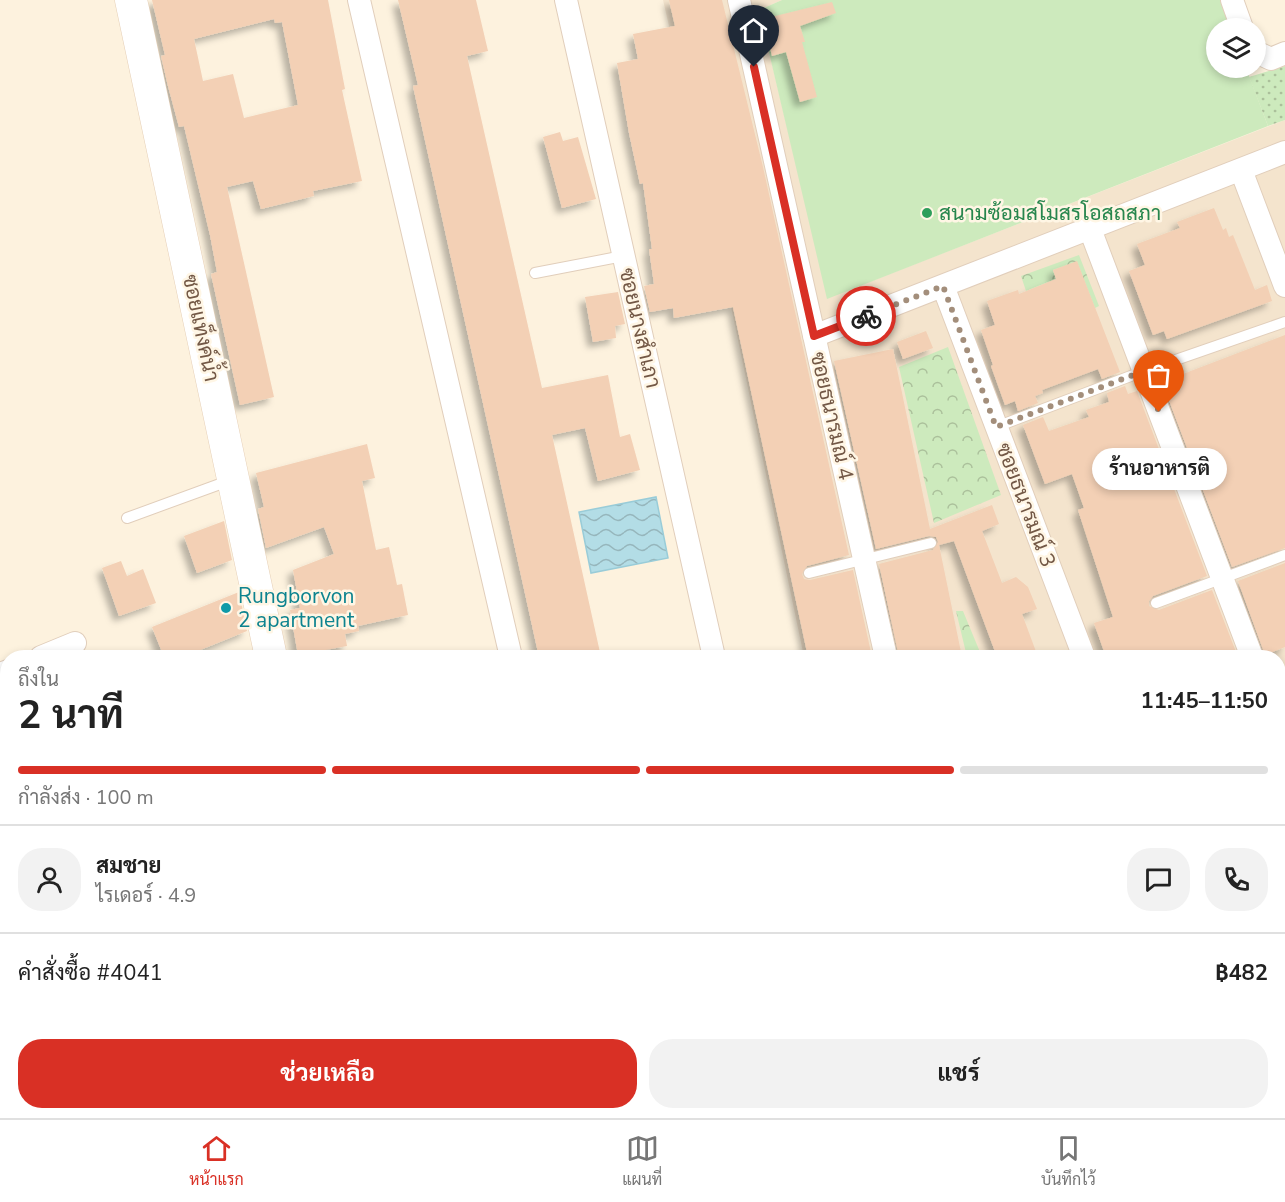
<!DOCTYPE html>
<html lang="th">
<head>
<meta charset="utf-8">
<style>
	:root { --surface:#fff; --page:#f2f2f2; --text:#222; --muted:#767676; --line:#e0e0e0; --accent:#d93025 }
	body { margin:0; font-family:"Nunito Sans",Sarabun,sans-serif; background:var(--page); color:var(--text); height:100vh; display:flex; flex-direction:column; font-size:22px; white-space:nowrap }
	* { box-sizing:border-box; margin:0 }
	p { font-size:20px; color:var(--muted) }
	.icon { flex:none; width:33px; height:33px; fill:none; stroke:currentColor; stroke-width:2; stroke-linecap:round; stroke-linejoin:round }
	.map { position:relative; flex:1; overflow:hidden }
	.sheet { position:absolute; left:0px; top:650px; width:1286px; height:470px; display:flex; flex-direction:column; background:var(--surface); border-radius:24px 24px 0 0; box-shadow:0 3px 9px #0003 }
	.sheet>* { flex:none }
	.controls { position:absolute; left:1206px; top:18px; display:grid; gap:12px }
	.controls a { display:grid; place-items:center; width:60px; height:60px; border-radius:50%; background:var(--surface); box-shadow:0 3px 9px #0003; font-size:30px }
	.pin { position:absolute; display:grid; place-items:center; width:51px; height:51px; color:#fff; margin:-62px -26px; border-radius:50% 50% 50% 0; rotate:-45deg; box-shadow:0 0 6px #0007 }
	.pin .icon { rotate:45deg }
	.courier { position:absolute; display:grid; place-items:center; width:60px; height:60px; margin:-30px; border:4px solid #d93025; border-radius:50%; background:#fff; color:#222; box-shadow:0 2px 8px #0007 }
	.bubble { position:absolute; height:42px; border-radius:21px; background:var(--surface); box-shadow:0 3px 9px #0003; font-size:20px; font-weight:700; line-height:42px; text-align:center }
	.summary em { font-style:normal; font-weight:700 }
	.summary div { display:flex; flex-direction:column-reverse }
	.summary { display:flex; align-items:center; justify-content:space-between; height:102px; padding:0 18px }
	h1 { font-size:39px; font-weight:700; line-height:45px }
	.bar { display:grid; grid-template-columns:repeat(4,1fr); gap:9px 6px; align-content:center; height:72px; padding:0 18px }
	.bar i { height:8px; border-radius:4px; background:var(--line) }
	.bar .current { background:var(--accent) }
	.bar p { grid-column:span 4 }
	.line { display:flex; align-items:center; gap:15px; padding:0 18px; border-top:2px solid var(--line) }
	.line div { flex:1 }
	.round { display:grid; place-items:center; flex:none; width:63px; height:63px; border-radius:24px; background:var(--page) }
	.primary-button { display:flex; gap:12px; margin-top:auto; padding:12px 18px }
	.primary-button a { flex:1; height:69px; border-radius:24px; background:var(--accent); color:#fff; font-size:24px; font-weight:700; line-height:69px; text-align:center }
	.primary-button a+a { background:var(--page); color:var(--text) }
	.menu { display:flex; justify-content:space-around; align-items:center; height:84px; border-top:2px solid var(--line); background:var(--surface); font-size:16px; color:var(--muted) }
	.menu a { display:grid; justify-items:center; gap:3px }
	.menu .current { color:var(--accent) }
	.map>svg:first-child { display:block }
	.residential { fill:#f4e4cd }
	.grass { fill:#cdeabd }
	.park { fill:url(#park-crowns) }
	.garden { fill:url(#garden-dots) }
	.water { fill:url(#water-waves); stroke:#99ccd8; stroke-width:1.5 }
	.building { fill:#f3d0b5; fill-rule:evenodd; filter:url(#shadow) }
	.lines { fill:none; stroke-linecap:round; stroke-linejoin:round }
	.lane-casing { stroke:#e1cebb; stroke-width:12 }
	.street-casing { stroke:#e1cebb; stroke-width:24 }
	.secondary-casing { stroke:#e6d0b8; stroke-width:33 }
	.lane { stroke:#fff; stroke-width:10 }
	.street { stroke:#fff; stroke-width:22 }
	.secondary { stroke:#fff; stroke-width:32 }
	.done { stroke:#a38e7b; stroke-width:6; stroke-dasharray:0 10.8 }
	.route { stroke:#d93025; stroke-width:8 }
	.leisure-dot { fill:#2e9e5b; stroke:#fff6e5; stroke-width:2 }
	.culture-dot { fill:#0f9aa8; stroke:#fff6e5; stroke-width:2 }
	.labels { text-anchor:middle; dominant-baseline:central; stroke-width:5; stroke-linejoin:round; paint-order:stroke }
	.leisure-label { font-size:21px; fill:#27864d; stroke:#fff6e5; text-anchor:start }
	.street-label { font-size:21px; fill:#735846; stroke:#fff6e5 }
	.culture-label { font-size:21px; fill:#0d838f; stroke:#fff6e5; text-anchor:start }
</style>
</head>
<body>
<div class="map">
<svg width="1285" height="1118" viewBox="0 0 1285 1118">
	<defs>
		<pattern id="park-crowns" width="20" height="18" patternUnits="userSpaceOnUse" patternTransform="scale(1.5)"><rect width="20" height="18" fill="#cdeabd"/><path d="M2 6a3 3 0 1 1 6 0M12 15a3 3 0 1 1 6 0" fill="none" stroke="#abc09b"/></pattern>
		<pattern id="garden-dots" width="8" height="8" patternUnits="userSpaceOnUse" patternTransform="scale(1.5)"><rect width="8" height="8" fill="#cdeabd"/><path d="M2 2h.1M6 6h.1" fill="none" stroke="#abc09b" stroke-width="1.8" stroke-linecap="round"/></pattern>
		<pattern id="water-waves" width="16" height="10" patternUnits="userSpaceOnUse" patternTransform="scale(1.5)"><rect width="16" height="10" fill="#b3dde6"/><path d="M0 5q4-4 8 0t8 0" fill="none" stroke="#96b6bc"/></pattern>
		<filter id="shadow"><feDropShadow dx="-5.5" dy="5.5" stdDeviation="3" flood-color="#0004"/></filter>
	</defs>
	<rect width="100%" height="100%" fill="#fdf2de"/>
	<path class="residential" d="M663,0H782L759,10L828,298L1285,120V1118H911L909,1112H1278V657H804L704,177Z"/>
	<path class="grass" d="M782,0H1220L1231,28H1216V68H1246L1268,126L827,299L759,10Z"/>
	<path class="park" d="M1079,255L1099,306L1095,308L1077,262L1053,270L1056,279L1026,291L1021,276Z
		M948,347L1001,495L934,523L899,367Z
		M956,611H963L982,657H967Z
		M1072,1112H1172L1175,1118H1073Z"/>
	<path class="garden" d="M1285,66V120L1268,126L1249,77Z"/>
	<path class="water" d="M656,497L668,558L591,573L579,512Z"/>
	<path class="building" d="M152,0H328L345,89L342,90L362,181L313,191L314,196L261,209L253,181L227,187L274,397L240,405L211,274L217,272L210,235L184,126L179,127L168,86L161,56L165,55ZM274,19L275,23L282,22L298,105L244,118L233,74L203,81L194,39Z
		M398,0H476L488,51L467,56L542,388L608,375L620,437L630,434L640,470L598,481L585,428L552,435L601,657H539L413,86L418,85Z
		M669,0H722L763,167L849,555L807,566L802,574L804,579L810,580L853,570L872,657H808L733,307L674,318L673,308L650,312L644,286L654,284L649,249H652L643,183L640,184L629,133L617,63L638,59L633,34L675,26Z
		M832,2L836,13L800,26L805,42H802L817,97L800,102L786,52L772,56L763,19Z
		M560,132L563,141L578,137L596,199L562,208L543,137Z
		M1214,208L1223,230L1226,228L1229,237L1233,235L1255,290L1267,285L1272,301L1167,339L1164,331L1153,335L1129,271L1145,265L1137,244L1180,228L1177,222Z
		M1077,261L1120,372L1102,379L1098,369L1042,390L1043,393L1035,396L1038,403L1018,411L1015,401L1005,405L991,366L993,365L981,330L995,325L987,301L1018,290L1019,294L1056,279L1053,270Z
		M618,292L625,324L615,326L616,338L593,342L585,297Z
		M926,331L933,348L903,359L897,342Z
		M1285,335V548L1232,567L1162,382Z
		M893,349L930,529L992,505L999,524L982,531L1002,583L1016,577L1028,587L1037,609L1022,614L1038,657H997L954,541L939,545L962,657H899L879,564L933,550L938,542L936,537L929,536L876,549L834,361Z
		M1125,386L1128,394L1137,391L1207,576L1153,596L1149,601V606L1159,610L1212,590L1238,657H1106L1094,623L1113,617L1078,510L1084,508L1072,474L1045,484L1023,425L1043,417L1049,431L1089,417L1086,410L1109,402L1107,393Z
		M367,444L375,478L362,481L376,550L389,547L397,585L402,584L408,615L358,626L359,631L345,634L347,646L298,655L290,610L300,608L293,570L334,554L324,527L266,548L258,509L264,507L256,473Z
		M224,521L232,560L197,573L184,536Z
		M121,561L127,576L143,569L156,603L119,616L102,568Z
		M1285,563V647L1265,655L1238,581Z
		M239,592L247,631L183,657H164L152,627Z"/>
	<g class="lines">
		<g class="lane-casing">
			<path id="lane" d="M535,273L623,256
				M996,427L1144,371L1285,322
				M127,518L231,480
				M809,573L931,543
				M1156,603L1285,555
				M1278,781L1285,778"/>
		</g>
		<g class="street-casing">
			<path id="street" d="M359,0L511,657
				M566,0L714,657
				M739,0L886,657
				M1232,0L1242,28
				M1256,52L1271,59L1285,53
				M1241,170L1285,286
				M1090,229L1252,657
				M943,286L1084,657
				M814,336L1285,152
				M41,657L75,643
				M0,674L8,671
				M1278,725L1285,743
				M0,813L8,829
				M139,1112L142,1118
				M616,1112L617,1118
				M816,1112L818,1118
				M988,1112L989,1118
				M1256,1112L1258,1118"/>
		</g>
		<g class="secondary-casing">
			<path id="secondary" d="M131,0L271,657
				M368,1112L369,1118"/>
		</g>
		<use href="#lane" class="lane"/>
		<use href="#street" class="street"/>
		<use href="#secondary" class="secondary"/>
	</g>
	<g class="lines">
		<path class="done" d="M866,316L943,286L996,427L1144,371L1159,412"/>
		<path class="route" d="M754,67L814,336L866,316"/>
	</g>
	<circle class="leisure-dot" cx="927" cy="213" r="6"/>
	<circle class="culture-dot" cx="226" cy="608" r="6"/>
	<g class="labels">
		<g class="leisure-label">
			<text x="939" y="213">สนามซ้อมสโมสรโอสถสภา</text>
		</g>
		<g class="street-label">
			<text transform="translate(201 328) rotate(78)">ซอยแท็งค์น้ำ</text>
			<text transform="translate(640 328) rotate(77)">ซอยนางสำเภา</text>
			<text transform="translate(832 416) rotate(77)">ซอยธนารมณ์ 4</text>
			<text transform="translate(1026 505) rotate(69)">ซอยธนารมณ์ 3</text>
		</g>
		<g class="culture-label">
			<text x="238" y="596">Rungborvon<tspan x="238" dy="24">2 apartment</tspan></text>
		</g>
	</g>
</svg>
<div class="controls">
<a><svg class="icon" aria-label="layers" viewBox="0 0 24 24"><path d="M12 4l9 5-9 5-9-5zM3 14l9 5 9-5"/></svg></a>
</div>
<div class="pin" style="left:1159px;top:412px;background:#ea580c"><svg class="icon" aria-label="bag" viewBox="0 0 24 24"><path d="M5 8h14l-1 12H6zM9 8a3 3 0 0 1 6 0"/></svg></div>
<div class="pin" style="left:754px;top:67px;background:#1f2937"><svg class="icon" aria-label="home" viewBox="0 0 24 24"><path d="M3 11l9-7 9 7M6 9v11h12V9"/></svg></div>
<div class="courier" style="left:866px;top:316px"><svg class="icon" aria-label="bike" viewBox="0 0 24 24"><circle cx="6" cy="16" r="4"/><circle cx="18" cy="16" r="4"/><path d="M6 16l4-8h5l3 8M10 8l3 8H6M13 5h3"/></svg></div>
<div class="bubble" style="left:1092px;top:448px;width:135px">ร้านอาหารติ</div>
<section class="sheet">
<div class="summary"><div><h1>2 นาที</h1><p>ถึงใน</p></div><em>11:45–11:50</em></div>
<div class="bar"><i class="current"></i><i class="current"></i><i class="current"></i><i></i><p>กำลังส่ง · 100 m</p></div>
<div class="line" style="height:108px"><a class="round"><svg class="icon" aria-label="person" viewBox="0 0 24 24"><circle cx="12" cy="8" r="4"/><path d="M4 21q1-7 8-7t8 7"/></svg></a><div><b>สมชาย</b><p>ไรเดอร์ · 4.9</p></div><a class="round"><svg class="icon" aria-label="chat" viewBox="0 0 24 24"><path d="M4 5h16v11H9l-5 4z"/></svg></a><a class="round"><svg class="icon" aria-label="phone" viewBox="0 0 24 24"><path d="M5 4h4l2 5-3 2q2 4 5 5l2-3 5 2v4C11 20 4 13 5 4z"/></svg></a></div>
<div class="line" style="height:78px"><div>คำสั่งซื้อ #4041</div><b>฿482</b></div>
<div class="primary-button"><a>ช่วยเหลือ</a><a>แชร์</a></div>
</section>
</div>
<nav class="menu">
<a class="current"><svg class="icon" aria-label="home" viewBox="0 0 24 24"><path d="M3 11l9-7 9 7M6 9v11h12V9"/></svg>หน้าแรก</a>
<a><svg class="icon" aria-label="map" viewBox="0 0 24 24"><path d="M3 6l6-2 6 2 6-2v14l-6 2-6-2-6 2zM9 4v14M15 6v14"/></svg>แผนที่</a>
<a><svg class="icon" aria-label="saved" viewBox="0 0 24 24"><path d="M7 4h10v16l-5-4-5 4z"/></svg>บันทึกไว้</a>
</nav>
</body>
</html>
